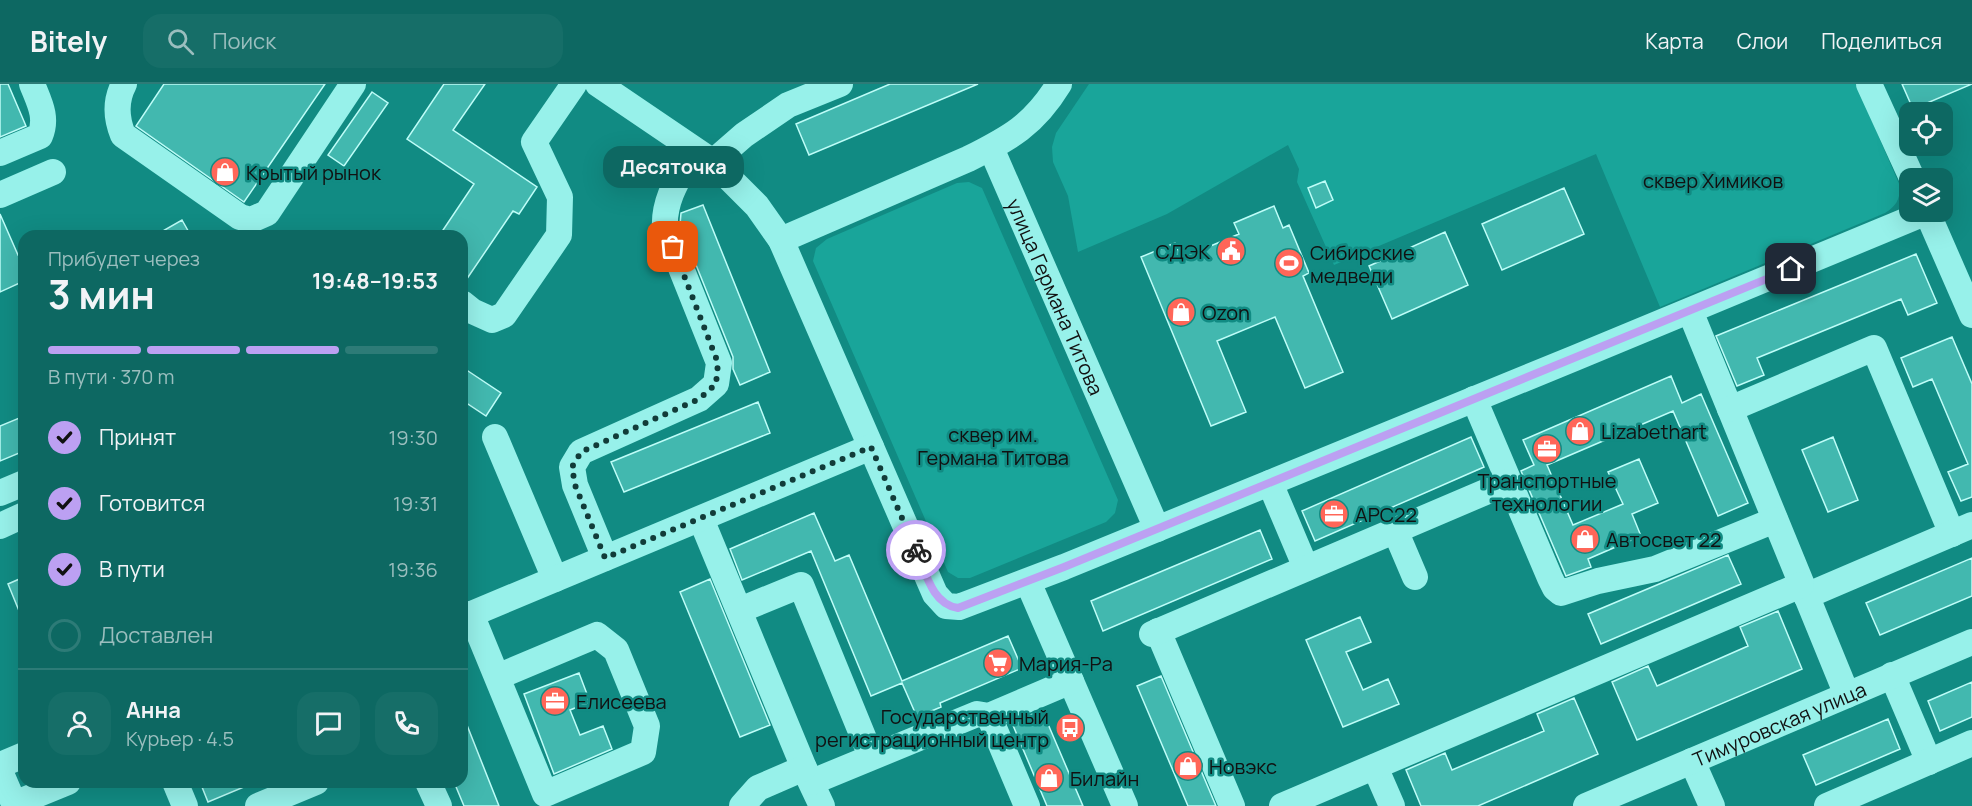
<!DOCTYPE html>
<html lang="ru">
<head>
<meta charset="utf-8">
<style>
	:root { --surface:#0d6862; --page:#166e68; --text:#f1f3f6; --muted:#9abebe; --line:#2d7b77; --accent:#bca0f2 }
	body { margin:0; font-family:Manrope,sans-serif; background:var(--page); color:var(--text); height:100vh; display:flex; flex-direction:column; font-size:22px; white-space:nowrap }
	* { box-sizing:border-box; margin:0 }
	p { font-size:20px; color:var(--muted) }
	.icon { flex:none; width:33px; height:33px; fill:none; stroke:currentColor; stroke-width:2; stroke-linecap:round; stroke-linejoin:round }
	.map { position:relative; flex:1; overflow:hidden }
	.drawer { position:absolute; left:18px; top:146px; width:450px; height:558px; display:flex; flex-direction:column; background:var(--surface); border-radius:18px; box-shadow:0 6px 24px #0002 }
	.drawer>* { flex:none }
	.buttons { position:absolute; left:1899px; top:18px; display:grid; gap:12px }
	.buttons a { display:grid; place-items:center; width:54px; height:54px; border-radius:12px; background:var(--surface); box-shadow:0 6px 24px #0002; font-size:30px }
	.pin { position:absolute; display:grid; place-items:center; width:51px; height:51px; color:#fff; margin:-26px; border-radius:12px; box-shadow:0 3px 9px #0006 }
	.courier { position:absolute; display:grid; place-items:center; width:60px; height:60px; margin:-30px; border:4px solid #bca0f2; border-radius:50%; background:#fff; color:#222; box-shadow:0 2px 8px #0007 }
	.bubble { position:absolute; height:42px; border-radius:18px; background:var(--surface); box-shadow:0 6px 24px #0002; font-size:20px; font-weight:700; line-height:42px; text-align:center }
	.head em { font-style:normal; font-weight:700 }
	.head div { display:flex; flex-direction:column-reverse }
	.head { display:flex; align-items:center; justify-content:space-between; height:102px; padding:0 30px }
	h1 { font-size:39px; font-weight:700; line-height:45px }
	.bar { display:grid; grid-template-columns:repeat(4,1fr); gap:9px 6px; align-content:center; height:72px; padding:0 30px }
	.bar i { height:8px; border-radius:4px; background:var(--line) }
	.bar .selected { background:var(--accent) }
	.bar p { grid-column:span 4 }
	.line { display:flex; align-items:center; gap:15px; padding:0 30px; border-top:2px solid var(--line) }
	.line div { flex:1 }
	.round { display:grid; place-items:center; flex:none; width:63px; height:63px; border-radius:18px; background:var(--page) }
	ol { padding:0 30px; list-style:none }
	li { display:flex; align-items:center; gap:18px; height:66px }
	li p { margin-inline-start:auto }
	li .icon { padding:6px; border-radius:50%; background:var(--accent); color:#111; stroke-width:4 }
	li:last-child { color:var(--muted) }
	li i { width:33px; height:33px; border:3px solid var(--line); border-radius:50% }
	header { display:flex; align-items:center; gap:36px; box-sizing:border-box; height:84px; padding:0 30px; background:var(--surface); border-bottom:2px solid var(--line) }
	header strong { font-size:28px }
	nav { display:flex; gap:33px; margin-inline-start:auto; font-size:21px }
	.search { width:420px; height:54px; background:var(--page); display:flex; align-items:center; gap:15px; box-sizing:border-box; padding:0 21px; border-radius:18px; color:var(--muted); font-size:22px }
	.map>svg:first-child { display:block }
	.green { fill:#19a59a }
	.building { fill:#42b8af; stroke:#befdf8; stroke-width:1.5 }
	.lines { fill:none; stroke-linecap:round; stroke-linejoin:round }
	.minor { stroke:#97f1ea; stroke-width:26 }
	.done { stroke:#113c39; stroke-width:6; stroke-dasharray:0 10.8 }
	.route { stroke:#bca0f2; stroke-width:8 }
	.labels { text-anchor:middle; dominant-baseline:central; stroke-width:5; stroke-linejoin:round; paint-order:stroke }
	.poi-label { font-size:20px; fill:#111; stroke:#118b83; text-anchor:start }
	.park-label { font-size:20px; fill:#111; stroke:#118b83 }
	.street-label { font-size:20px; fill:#111; stroke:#118b83 }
</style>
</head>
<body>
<header>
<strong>Bitely</strong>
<div class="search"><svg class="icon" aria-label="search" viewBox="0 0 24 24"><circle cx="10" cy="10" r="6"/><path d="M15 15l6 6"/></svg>Поиск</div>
<nav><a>Карта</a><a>Слои</a><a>Поделиться</a></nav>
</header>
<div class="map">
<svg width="1972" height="722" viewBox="0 0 1972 722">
	<rect width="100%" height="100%" fill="#118b83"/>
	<path class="green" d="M1089,0H1856L1900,102C1900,116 1896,122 1885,129L1660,223L1596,70L1334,181L1297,98L1299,85L1288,61L1167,130L1078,168L1068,112L1053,78L1052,63L1056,49Z
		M969,98L982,104L1118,416L1115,429L1106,438L970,494H958L948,488L813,177L816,164L827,155L957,99Z"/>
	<path class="building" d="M0,0H8L26,42L0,53Z
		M164,0H325L244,118L136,42Z
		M444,0H485L453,46L537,103L519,130L513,127L462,202V152H439L474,100L407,55Z
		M890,0H978L809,71L796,40Z
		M1902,0H1972L1913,25Z
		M372,8L388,19L344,82L328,71Z
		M1325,97L1333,116L1316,124L1308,104Z
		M1564,104L1584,150L1502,186L1482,140Z
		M703,121L770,288L740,301L733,285V273L680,141L681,129Z
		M1274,122L1283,144L1289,141L1309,189L1303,192L1343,288L1305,304L1275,233L1217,257L1246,328L1211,342L1141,173L1175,159L1182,174L1239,150L1234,139Z
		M0,130L18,171L24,168V197L0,208Z
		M182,136L191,152H154Z
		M1445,148L1468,201L1392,235L1369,182Z
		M1916,170L1937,219L1908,231L1901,215L1757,274L1764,291L1737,302L1716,252Z
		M1952,253L1972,300V413L1961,417L1948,388L1968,380L1932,295L1913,303L1901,274Z
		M462,283L501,309L486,332L462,316Z
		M1671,292L1682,319L1701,310L1748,419L1718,432L1673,327L1547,381L1573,441L1623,420L1608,388L1639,375L1658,419L1632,430L1641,452L1588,475L1591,483L1566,492L1521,387L1534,381L1523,356Z
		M758,318L770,349L624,408L611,378Z
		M24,332V367L0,377V342Z
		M1471,353L1484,383L1315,457L1302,427Z
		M1833,353L1858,416L1828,428L1802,366Z
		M814,429L835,477L849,471L902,597L1008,552L1022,584L940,619L941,623L917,633L902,599L871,612L811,467L742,496L730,465Z
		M1260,446L1272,475L1103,547L1091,517Z
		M1728,471L1741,500L1601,560L1588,530Z
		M1972,474V512L1880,551L1866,519Z
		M24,493V539L8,500Z
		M710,495L770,641L740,653L680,508Z
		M1778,527L1802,585L1637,656L1612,598L1648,582L1657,602L1748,562L1740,543Z
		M1360,533L1371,558L1346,568L1363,606L1388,595L1399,620L1343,643L1306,556Z
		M579,589L590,618L570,626L580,651L603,642L612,665L554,690L524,610Z
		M1161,592L1216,722H1188L1137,602Z
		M1972,598V633L1940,647L1928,617Z
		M1574,614L1598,670L1478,722H1421L1406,686L1445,669L1452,686L1544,647L1537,630Z
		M1042,626L1083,722H1047L1012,639Z
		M463,631L499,722H464L454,698H462Z
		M1888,635L1900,665L1816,701L1803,671Z
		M200,698H256L208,718Z"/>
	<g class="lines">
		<g class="minor">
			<path d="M124,0C115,17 116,34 123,51L240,133L251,136L267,129L353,0"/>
			<path d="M598,0L713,78L757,122L781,156L935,510L946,522L959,523L1064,483L1575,274L1927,128"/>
			<path d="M1869,0L1912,94"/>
			<path id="s1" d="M991,64L1157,445"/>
			<path d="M0,69L40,52C48,33 39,18 32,0"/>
			<path d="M713,78L744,51L788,21L840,0"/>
			<path d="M0,111L53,88"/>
			<path d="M1927,128L1972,231"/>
			<path d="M781,156L968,75C1010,54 1034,41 1059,0"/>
			<path d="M462,219L472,227L492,236L504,231L559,151L560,113L534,58L574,0"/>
			<path d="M1690,227L1847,611"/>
			<path d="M1474,315L1550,494L1555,504L1561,509L1598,497L1655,485L1775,436"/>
			<path d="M1730,325L1874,264L1952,450"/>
			<path d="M495,353L555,495"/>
			<path d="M1270,399L1306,484"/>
			<path d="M0,409L24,399"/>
			<path d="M701,435L804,684L822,722"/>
			<path d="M0,442L24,431"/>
			<path d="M1395,446L1415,493"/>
			<path d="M605,474L575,401L572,383L581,368L699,315L716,300L719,279L665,144C663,115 681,90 694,66"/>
			<path d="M1028,498L1125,722"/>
			<path d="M1806,512L1972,441"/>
			<path d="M740,526L801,501L871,672"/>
			<path d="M471,530L545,710L643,668L647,642L616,566L597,551L497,593"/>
			<path d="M462,534L871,363"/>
			<path d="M1158,547L1232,722"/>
			<path d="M1152,550L1509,398"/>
			<path d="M1892,591L1929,678"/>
			<path d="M989,632L1027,722"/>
			<path d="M1692,677L1712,722"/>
			<path d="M0,681L24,671"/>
			<path d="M1375,683L1392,722"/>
			<path d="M0,687L15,722"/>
			<path d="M175,698L185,722"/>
			<path d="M428,698L439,722"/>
			<path d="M812,698L977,630L989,632L1071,597"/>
			<path d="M14,720L68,698"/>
			<path d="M258,722L316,698"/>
			<path d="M742,722L758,704L804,684"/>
			<path d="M1282,722L1801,501"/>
			<path id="s2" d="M1586,722L1972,558"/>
			<path d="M1827,722L1972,659"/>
		</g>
	</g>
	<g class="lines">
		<path class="done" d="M673,163L718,279L716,300L699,315L581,368L572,383L575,401L605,474L871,363L916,466"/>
		<path class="route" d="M916,466C926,489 932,520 958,524L1064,483L1791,185"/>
	</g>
	<defs>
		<g id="shop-disc" transform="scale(1.5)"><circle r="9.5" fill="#ff6658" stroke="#118b83"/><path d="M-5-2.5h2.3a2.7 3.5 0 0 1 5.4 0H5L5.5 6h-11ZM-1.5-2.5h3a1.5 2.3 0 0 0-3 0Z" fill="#fff"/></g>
		<g id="civic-disc" transform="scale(1.5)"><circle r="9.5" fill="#ff6658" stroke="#118b83"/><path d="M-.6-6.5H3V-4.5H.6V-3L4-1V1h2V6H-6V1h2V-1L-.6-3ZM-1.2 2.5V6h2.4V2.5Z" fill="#fff"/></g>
		<g id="stadium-disc" transform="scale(1.5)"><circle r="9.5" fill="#ff6658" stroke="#118b83"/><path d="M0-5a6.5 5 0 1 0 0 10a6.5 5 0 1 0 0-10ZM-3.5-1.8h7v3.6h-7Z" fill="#fff"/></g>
		<g id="office-disc" transform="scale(1.5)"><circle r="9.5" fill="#ff6658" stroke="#118b83"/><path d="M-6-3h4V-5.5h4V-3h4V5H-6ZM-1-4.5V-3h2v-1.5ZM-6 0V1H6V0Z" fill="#fff"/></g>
		<g id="supermarket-disc" transform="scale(1.5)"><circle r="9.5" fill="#ff6658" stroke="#118b83"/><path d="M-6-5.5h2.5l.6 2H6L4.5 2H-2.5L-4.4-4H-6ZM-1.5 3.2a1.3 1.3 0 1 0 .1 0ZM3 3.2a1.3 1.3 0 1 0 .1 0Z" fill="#fff"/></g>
		<g id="bus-disc" transform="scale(1.5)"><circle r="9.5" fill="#ff6658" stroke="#118b83"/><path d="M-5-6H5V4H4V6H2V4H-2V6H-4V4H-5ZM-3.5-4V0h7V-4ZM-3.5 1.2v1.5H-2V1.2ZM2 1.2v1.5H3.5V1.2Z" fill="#fff"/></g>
	</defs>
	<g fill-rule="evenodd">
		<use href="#shop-disc" x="225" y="88"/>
		<use href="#civic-disc" x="1231" y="167"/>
		<use href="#stadium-disc" x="1289" y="179"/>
		<use href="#shop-disc" x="1181" y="228"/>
		<use href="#shop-disc" x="1580" y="347"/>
		<use href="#office-disc" x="1547" y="365"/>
		<use href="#office-disc" x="1334" y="430"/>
		<use href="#shop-disc" x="1585" y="455"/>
		<use href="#supermarket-disc" x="998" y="579"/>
		<use href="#office-disc" x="555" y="617"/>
		<use href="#bus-disc" x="1070" y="644"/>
		<use href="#shop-disc" x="1188" y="682"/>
		<use href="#shop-disc" x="1049" y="694"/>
	</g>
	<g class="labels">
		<g class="poi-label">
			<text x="246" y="88">Крытый рынок</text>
			<text x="1210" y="167" text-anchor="end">СДЭК</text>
			<text x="1310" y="168">Сибирские<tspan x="1310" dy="23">медведи</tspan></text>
			<text x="1202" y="228">Ozon</text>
			<text x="1601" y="347">Lizabethart</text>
			<text x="1547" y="396" text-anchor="middle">Транспортные<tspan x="1547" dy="23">технологии</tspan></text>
			<text x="1355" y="430">АРС22</text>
			<text x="1606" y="455">Автосвет 22</text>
			<text x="1019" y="579">Мария-Ра</text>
			<text x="576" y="617">Елисеева</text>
			<text x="1049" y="632" text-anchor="end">Государственный<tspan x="1049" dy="23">регистрационный центр</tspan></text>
			<text x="1209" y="682">Новэкс</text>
			<text x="1070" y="694">Билайн</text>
		</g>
		<g class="park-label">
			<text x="1713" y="96">сквер Химиков</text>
			<text x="993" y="350">сквер им.<tspan x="993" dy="23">Германа Титова</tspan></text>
		</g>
		<g class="street-label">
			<text stroke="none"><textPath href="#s1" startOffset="162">улица Германа Титова</textPath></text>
			<text stroke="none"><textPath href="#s2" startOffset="210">Тимуровская улица</textPath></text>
		</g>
	</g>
</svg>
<div class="buttons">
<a><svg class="icon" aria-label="locate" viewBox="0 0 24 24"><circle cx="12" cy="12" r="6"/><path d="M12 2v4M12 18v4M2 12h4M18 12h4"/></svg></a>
<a><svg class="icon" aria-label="layers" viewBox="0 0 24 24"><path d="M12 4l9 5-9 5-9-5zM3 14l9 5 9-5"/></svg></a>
</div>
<div class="pin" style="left:673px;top:163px;background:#ea580c"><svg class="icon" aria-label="bag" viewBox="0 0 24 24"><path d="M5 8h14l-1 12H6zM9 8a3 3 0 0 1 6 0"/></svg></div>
<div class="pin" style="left:1791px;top:185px;background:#1f2937"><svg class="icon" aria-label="home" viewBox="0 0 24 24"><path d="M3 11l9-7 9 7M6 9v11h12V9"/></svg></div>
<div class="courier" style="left:916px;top:466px"><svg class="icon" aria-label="bike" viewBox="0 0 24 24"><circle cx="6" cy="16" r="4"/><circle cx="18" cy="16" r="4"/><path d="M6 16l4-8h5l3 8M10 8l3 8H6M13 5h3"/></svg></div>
<div class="bubble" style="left:603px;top:62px;width:141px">Десяточка</div>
<section class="drawer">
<div class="head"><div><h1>3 мин</h1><p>Прибудет через</p></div><em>19:48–19:53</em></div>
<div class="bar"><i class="selected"></i><i class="selected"></i><i class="selected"></i><i></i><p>В пути · 370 m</p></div>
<ol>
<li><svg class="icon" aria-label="check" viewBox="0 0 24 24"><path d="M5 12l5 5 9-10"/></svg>Принят<p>19:30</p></li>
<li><svg class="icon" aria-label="check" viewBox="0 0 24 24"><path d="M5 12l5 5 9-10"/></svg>Готовится<p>19:31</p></li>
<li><svg class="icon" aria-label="check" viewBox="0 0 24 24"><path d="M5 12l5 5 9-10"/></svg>В пути<p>19:36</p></li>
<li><i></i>Доставлен</li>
</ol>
<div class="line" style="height:108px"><a class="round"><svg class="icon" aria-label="person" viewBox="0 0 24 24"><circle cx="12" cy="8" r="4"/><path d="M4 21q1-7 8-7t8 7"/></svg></a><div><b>Анна</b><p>Курьер · 4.5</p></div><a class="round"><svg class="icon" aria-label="chat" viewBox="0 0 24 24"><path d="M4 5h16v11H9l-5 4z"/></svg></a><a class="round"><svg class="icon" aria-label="phone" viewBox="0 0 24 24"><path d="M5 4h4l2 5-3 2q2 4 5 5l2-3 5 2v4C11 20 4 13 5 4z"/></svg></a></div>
</section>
</div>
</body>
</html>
